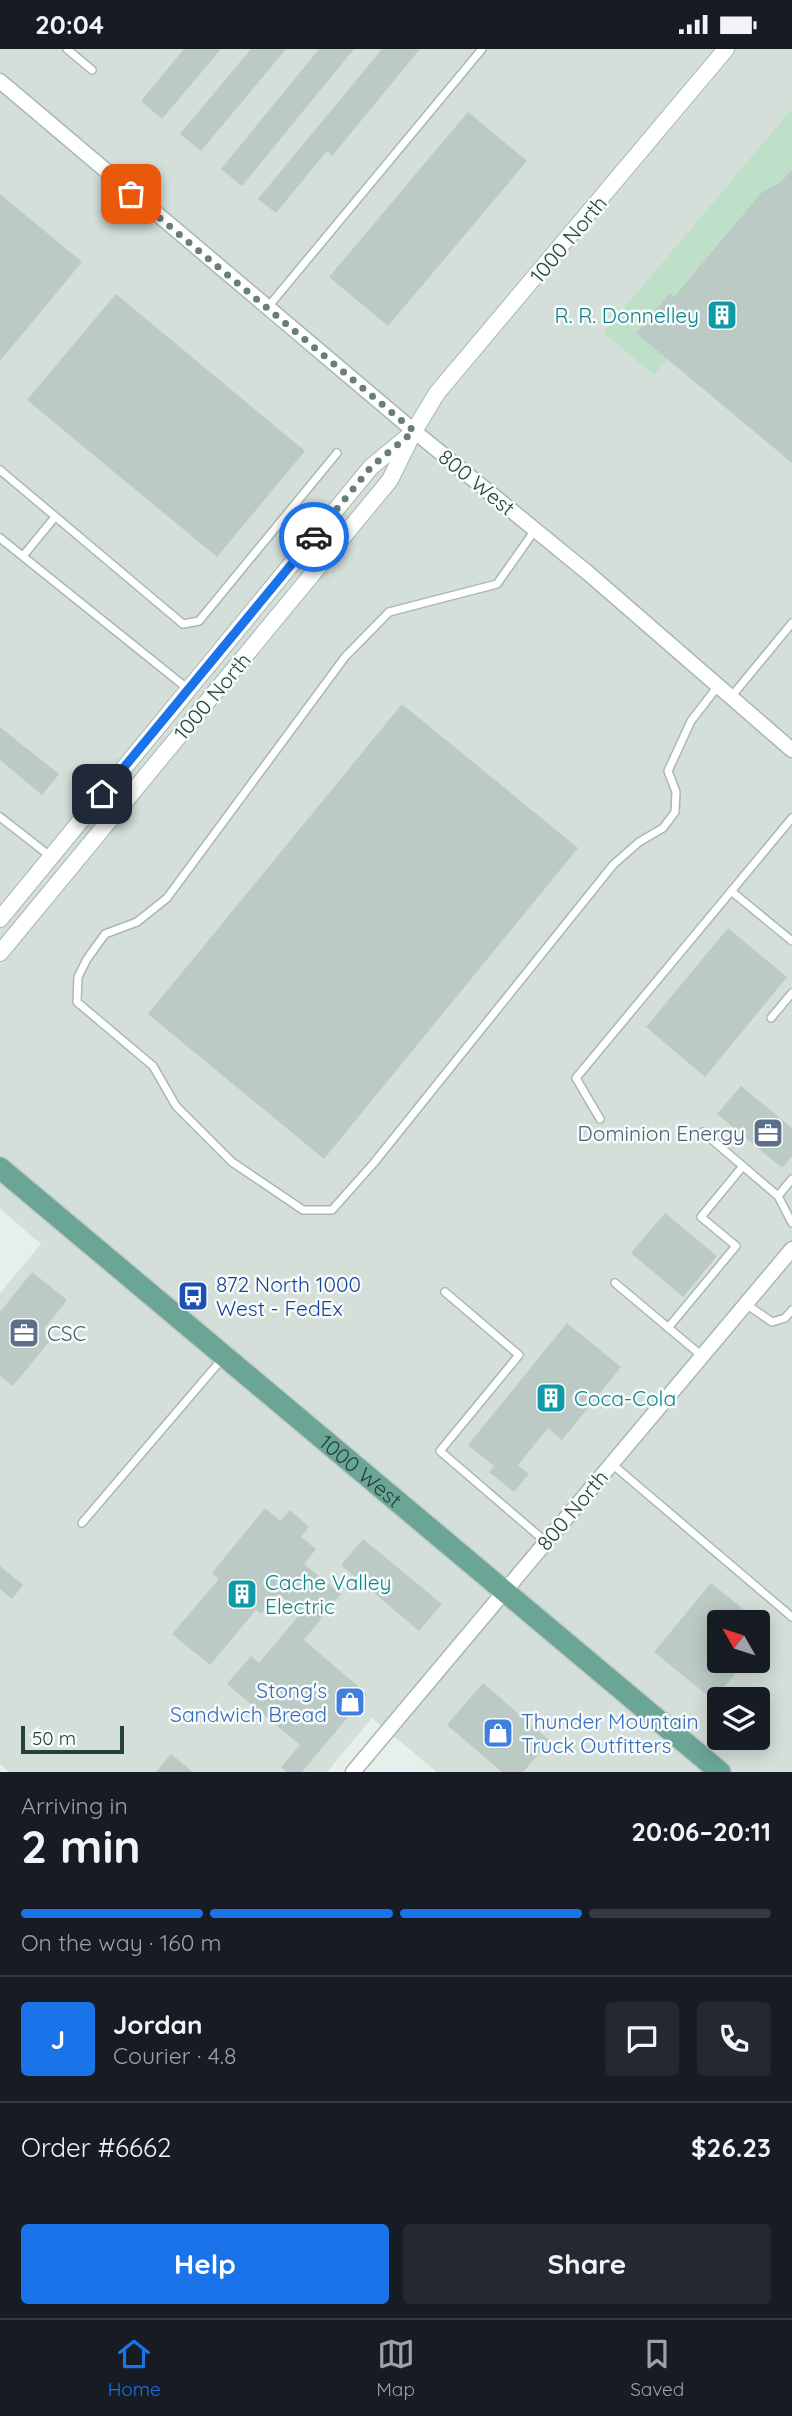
<!DOCTYPE html>
<html lang="en">
<head>
<meta charset="utf-8">
<style>
	:root { --surface:#171b24; --page:#242831; --text:#f1f3f6; --muted:#9ea1a6; --line:#363941; --accent:#1a73e8 }
	body { margin:0; font-family:Quicksand,sans-serif; background:var(--page); color:var(--text); height:100vh; display:flex; flex-direction:column; font-size:26px; white-space:nowrap }
	* { box-sizing:border-box; margin:0 }
	p { font-size:23px; color:var(--muted) }
	.icon { flex:none; width:38px; height:38px; fill:none; stroke:currentColor; stroke-width:2; stroke-linecap:round; stroke-linejoin:round }
	.map { position:relative; height:1723px; overflow:hidden }
	.sheet { display:flex; flex-direction:column; background:var(--surface); flex:1 }
	.sheet>* { flex:none }
	.needle { width:46px; rotate:309deg }
	.tools { position:absolute; left:707px; top:1561px; display:grid; gap:14px }
	.tools a { display:grid; place-items:center; width:63px; height:63px; border-radius:7px; background:var(--surface); box-shadow:0 4px 18px #0003; font-size:35px }
	.scale { position:absolute; left:21px; bottom:18px; width:103px; box-sizing:border-box; padding-left:7px; border:4px solid #24423a; border-top:0; font-size:19px; line-height:24px; white-space:nowrap; color:#24423a; -webkit-text-stroke:5px #f7fbf9; paint-order:stroke }
	.pin { position:absolute; display:grid; place-items:center; width:60px; height:60px; color:#fff; margin:-30px; border-radius:14px; box-shadow:0 4px 10px #0006 }
	.courier { position:absolute; display:grid; place-items:center; width:70px; height:70px; margin:-35px; border:5px solid #1a73e8; border-radius:50%; background:#fff; color:#222; box-shadow:0 2px 9px #0007 }
	.head em { font-style:normal; font-weight:800 }
	.head div { display:flex; flex-direction:column-reverse }
	.head { display:flex; align-items:center; justify-content:space-between; height:119px; padding:0 21px }
	h1 { font-size:46px; font-weight:800; line-height:52px }
	.bar { display:grid; grid-template-columns:repeat(4,1fr); gap:10px 7px; align-content:center; height:84px; padding:0 21px }
	.bar i { height:9px; border-radius:5px; background:var(--line) }
	.bar .current { background:var(--accent) }
	.bar p { grid-column:span 4 }
	.line { display:flex; align-items:center; gap:18px; padding:0 21px; border-top:2px solid var(--line) }
	.line div { flex:1 }
	.round { display:grid; place-items:center; flex:none; width:74px; height:74px; border-radius:7px; background:var(--page) }
	.primary-button { display:flex; gap:14px; margin-top:auto; padding:14px 21px }
	.primary-button a { flex:1; height:80px; border-radius:7px; background:var(--accent); color:#fff; font-size:28px; font-weight:800; line-height:80px; text-align:center }
	.primary-button a+a { background:var(--page); color:var(--text) }
	.status { display:flex; justify-content:space-between; align-items:center; height:49px; padding:0 35px; background:var(--surface); direction:ltr }
	.status svg { height:19px; fill:currentColor }
	.menu { display:flex; justify-content:space-around; align-items:center; height:98px; border-top:2px solid var(--line); background:var(--surface); font-size:19px; color:var(--muted) }
	.menu a { display:grid; justify-items:center; gap:4px }
	.menu .current { color:var(--accent) }
	.map>svg:first-child { display:block }
	.built { fill:#d4dfda; fill-rule:evenodd }
	.green { fill:#bfe0c8 }
	.building { fill:#bbcac4 }
	.lines { fill:none; stroke-linecap:round; stroke-linejoin:round }
	.service-casing { stroke:#a8b8b2; stroke-width:10 }
	.minor-casing { stroke:#a8b8b2; stroke-width:17 }
	.tertiary-casing { stroke:#a8b8b2; stroke-width:18 }
	.primary-casing { stroke:#c2cac8; stroke-width:24 }
	.service { stroke:#fff; stroke-width:7 }
	.minor { stroke:#fff; stroke-width:14 }
	.tertiary { stroke:#fff; stroke-width:16 }
	.primary { stroke:#6aa596; stroke-width:21 }
	.done { stroke:#687f78; stroke-width:7; stroke-dasharray:0 12.6 }
	.route { stroke:#1a73e8; stroke-width:9 }
	.labels { text-anchor:middle; dominant-baseline:central; stroke-width:5; stroke-linejoin:round; paint-order:stroke }
	.street-label { font-size:21px; fill:#24423a; stroke:#f7fbf9 }
	.culture-label { font-size:21px; fill:#0d838f; stroke:#f7fbf9; text-anchor:start }
	.service-label { font-size:21px; fill:#4e5e75; stroke:#f7fbf9; text-anchor:end }
	.transit-label { font-size:21px; fill:#164399; stroke:#f7fbf9; text-anchor:start }
	.shop-label { font-size:21px; fill:#366cbe; stroke:#f7fbf9; text-anchor:end }
</style>
</head>
<body>
<div class="status"><b>20:04</b><svg viewBox="0 0 49 12"><path d="M0 12V9h3v3zM5 12V6h3v6zM10 12V3h3v9zM15 12V0h3v12zM26 1h20v11H26zM47 4h2v5h-2z"/></svg></div>
<div class="map">
<svg width="792" height="1723" viewBox="0 0 792 1723">
	<rect width="100%" height="100%" fill="#e6efeb"/>
	<path class="built" d="M0,0H792V1723H437L372,1669L327,1723H9L0,1715V1244L41,1195L0,1160ZM719,1573H758V1612H719ZM719,1650H758V1689H719Z"/>
	<path class="green" d="M792,60V120L781,133L761,144L674,248L670,244L667,310L654,326L603,284Z"/>
	<path class="building" d="M184,0H221L162,70L141,52Z
		M251,0H286L201,102L180,85Z
		M319,0H354L242,137L221,120Z
		M382,0H420L332,107L327,102L276,164L258,150Z
		M468,63L527,112L388,277L329,228Z
		M792,120V414L636,284L670,244L674,248L761,144L781,133Z
		M0,145L82,213L0,312Z
		M116,245L305,402L217,508L27,351Z
		M402,655L578,799L324,1110L148,965Z
		M0,678L59,725L42,746L0,711Z
		M728,879L787,928L705,1028L646,978Z
		M741,1037L792,1079V1107L782,1119L717,1065Z
		M665,1164L717,1207L683,1248L631,1204Z
		M32,1223L67,1251L44,1280L53,1288L13,1337L0,1327V1263Z
		M567,1274L621,1318L562,1391L548,1379L518,1416L529,1425L514,1443L489,1423L494,1417L468,1396Z
		M265,1459L280,1472L290,1461L309,1478L301,1488L316,1500L304,1515L341,1545L304,1591L367,1645L302,1723H286L281,1718L300,1696L227,1635L251,1607L259,1614L301,1564L278,1545L261,1565L256,1561L210,1616L172,1585L219,1530L212,1524Z
		M363,1490L442,1555L419,1582L341,1516Z
		M0,1517L23,1536L12,1550L0,1540Z
		M711,1534L759,1573H719V1612H746L713,1651L654,1603Z
		M483,1634L550,1692L523,1723H502L447,1676Z
		M171,1705L193,1723H156Z"/>
	<g class="lines">
		<g class="service-casing">
			<path id="service" d="M67,0L92,21
				M268,258L482,0
				M0,421L183,575L199,572L337,404
				M535,481L497,535L389,563L345,608L167,849L137,873L105,885L87,910L78,928L77,953L153,1017L176,1057L232,1113L303,1161H332L373,1115L613,816L639,793L663,779L675,763L676,743L668,722L691,672L718,637
				M0,489L188,640
				M23,507L55,468
				M731,648L792,574
				M0,768L50,807
				M731,842L792,892
				M771,969L792,944
				M600,1070L576,1029L792,769
				M703,1083L778,1147L792,1174
				M778,1147L792,1130
				M615,1234L702,1307
				M445,1243L519,1306L440,1402L546,1493
				M746,1255L772,1273L785,1269L792,1261
				M668,1279L736,1197L701,1168L743,1117
				M612,1415L792,1568
				M82,1474L222,1310"/>
		</g>
		<g class="minor-casing">
			<path id="minor" d="M0,32L414,382L588,524L792,701
				M353,1723L792,1200"/>
		</g>
		<g class="tertiary-casing">
			<path id="tertiary" d="M0,870L371,418L410,386
				M0,904L390,431L414,382L437,344L726,0"/>
		</g>
		<g class="primary-casing">
			<g id="primary">
				<path id="s1" d="M0,1119L720,1723"/>
			</g>
		</g>
		<use href="#service" class="service"/>
		<use href="#minor" class="minor"/>
		<use href="#tertiary" class="tertiary"/>
		<use href="#primary" class="primary"/>
	</g>
	<g class="lines">
		<path class="done" d="M131,145L414,382L371,418L314,488"/>
		<path class="route" d="M102,745L314,488"/>
	</g>
	<defs>
		<g id="building-square" transform="scale(1.575)"><rect x="-9" y="-9" width="18" height="18" rx="4" fill="#0f9aa8" stroke="#f7fbf9"/><path d="M-4-6H4V6H1V3H-1V6H-4ZM-2.5-4.3h1.7v1.8h-1.7ZM.8-4.3h1.7v1.8H.8ZM-2.5-1h1.7V.8h-1.7ZM.8-1h1.7V.8H.8Z" fill="#fff"/></g>
		<g id="office-square" transform="scale(1.575)"><rect x="-9" y="-9" width="18" height="18" rx="4" fill="#5c6f8a" stroke="#f7fbf9"/><path d="M-6-3h4V-5.5h4V-3h4V5H-6ZM-1-4.5V-3h2v-1.5ZM-6 0V1H6V0Z" fill="#fff"/></g>
		<g id="bus-square" transform="scale(1.575)"><rect x="-9" y="-9" width="18" height="18" rx="4" fill="#1a4fb4" stroke="#f7fbf9"/><path d="M-5-6H5V4H4V6H2V4H-2V6H-4V4H-5ZM-3.5-4V0h7V-4ZM-3.5 1.2v1.5H-2V1.2ZM2 1.2v1.5H3.5V1.2Z" fill="#fff"/></g>
		<g id="shop-square" transform="scale(1.575)"><rect x="-9" y="-9" width="18" height="18" rx="4" fill="#3f7fe0" stroke="#f7fbf9"/><path d="M-5-2.5h2.3a2.7 3.5 0 0 1 5.4 0H5L5.5 6h-11ZM-1.5-2.5h3a1.5 2.3 0 0 0-3 0Z" fill="#fff"/></g>
	</defs>
	<g fill-rule="evenodd">
		<use href="#building-square" x="722" y="266"/>
		<use href="#office-square" x="768" y="1084"/>
		<use href="#bus-square" x="193" y="1247"/>
		<use href="#office-square" x="24" y="1284"/>
		<use href="#building-square" x="551" y="1349"/>
		<use href="#building-square" x="242" y="1545"/>
		<use href="#shop-square" x="350" y="1653"/>
		<use href="#shop-square" x="498" y="1684"/>
	</g>
	<g class="labels">
		<g class="street-label">
			<text transform="translate(568 190) rotate(-50)">1000 North</text>
			<text transform="translate(477 433) rotate(39)">800 West</text>
			<text transform="translate(212 647) rotate(-50)">1000 North</text>
			<text stroke="none"><textPath href="#s1" startOffset="471">1000 West</textPath></text>
			<text transform="translate(572 1461) rotate(-50)">800 North</text>
		</g>
		<g class="culture-label">
			<text x="699" y="266" text-anchor="end">R. R. Donnelley</text>
			<text x="574" y="1349">Coca-Cola</text>
			<text x="265" y="1533">Cache Valley<tspan x="265" dy="24">Electric</tspan></text>
		</g>
		<g class="service-label">
			<text x="745" y="1084">Dominion Energy</text>
			<text x="47" y="1284" text-anchor="start">CSC</text>
		</g>
		<g class="transit-label">
			<text x="216" y="1235">872 North 1000<tspan x="216" dy="24">West - FedEx</tspan></text>
		</g>
		<g class="shop-label">
			<text x="327" y="1641">Stong's<tspan x="327" dy="24">Sandwich Bread</tspan></text>
			<text x="521" y="1672" text-anchor="start">Thunder Mountain<tspan x="521" dy="24">Truck Outfitters</tspan></text>
		</g>
	</g>
</svg>
<div class="tools">
<a><svg class="needle" viewBox="-14 -14 28 28"><path d="M0-13l5 13h-10z" fill="#e53935"/><path d="M0 13l5-13h-10z" fill="#9ea1a6"/></svg></a>
<a><svg class="icon" aria-label="layers" viewBox="0 0 24 24"><path d="M12 4l9 5-9 5-9-5zM3 14l9 5 9-5"/></svg></a>
</div>
<div class="scale">50 m</div>
<div class="pin" style="left:131px;top:145px;background:#ea580c"><svg class="icon" aria-label="bag" viewBox="0 0 24 24"><path d="M5 8h14l-1 12H6zM9 8a3 3 0 0 1 6 0"/></svg></div>
<div class="pin" style="left:102px;top:745px;background:#1f2937"><svg class="icon" aria-label="home" viewBox="0 0 24 24"><path d="M3 11l9-7 9 7M6 9v11h12V9"/></svg></div>
<div class="courier" style="left:314px;top:488px"><svg class="icon" aria-label="car" viewBox="0 0 24 24"><path d="M5 17H2v-5l4-1 3-4h7l3 4 3 1v5h-3M9 17h6M6 11h13"/><circle cx="7" cy="17" r="2"/><circle cx="17" cy="17" r="2"/></svg></div>
</div>
<section class="sheet">
<div class="head"><div><h1>2 min</h1><p>Arriving in</p></div><em>20:06–20:11</em></div>
<div class="bar"><i class="current"></i><i class="current"></i><i class="current"></i><i></i><p>On the way · 160 m</p></div>
<div class="line" style="height:126px"><b class="round" style="background:var(--accent);color:#fff">J</b><div><b>Jordan</b><p>Courier · 4.8</p></div><a class="round"><svg class="icon" aria-label="chat" viewBox="0 0 24 24"><path d="M4 5h16v11H9l-5 4z"/></svg></a><a class="round"><svg class="icon" aria-label="phone" viewBox="0 0 24 24"><path d="M5 4h4l2 5-3 2q2 4 5 5l2-3 5 2v4C11 20 4 13 5 4z"/></svg></a></div>
<div class="line" style="height:91px"><div>Order #6662</div><b>$26.23</b></div>
<div class="primary-button"><a>Help</a><a>Share</a></div>
</section>
<nav class="menu">
<a class="current"><svg class="icon" aria-label="home" viewBox="0 0 24 24"><path d="M3 11l9-7 9 7M6 9v11h12V9"/></svg>Home</a>
<a><svg class="icon" aria-label="map" viewBox="0 0 24 24"><path d="M3 6l6-2 6 2 6-2v14l-6 2-6-2-6 2zM9 4v14M15 6v14"/></svg>Map</a>
<a><svg class="icon" aria-label="saved" viewBox="0 0 24 24"><path d="M7 4h10v16l-5-4-5 4z"/></svg>Saved</a>
</nav>
</body>
</html>
